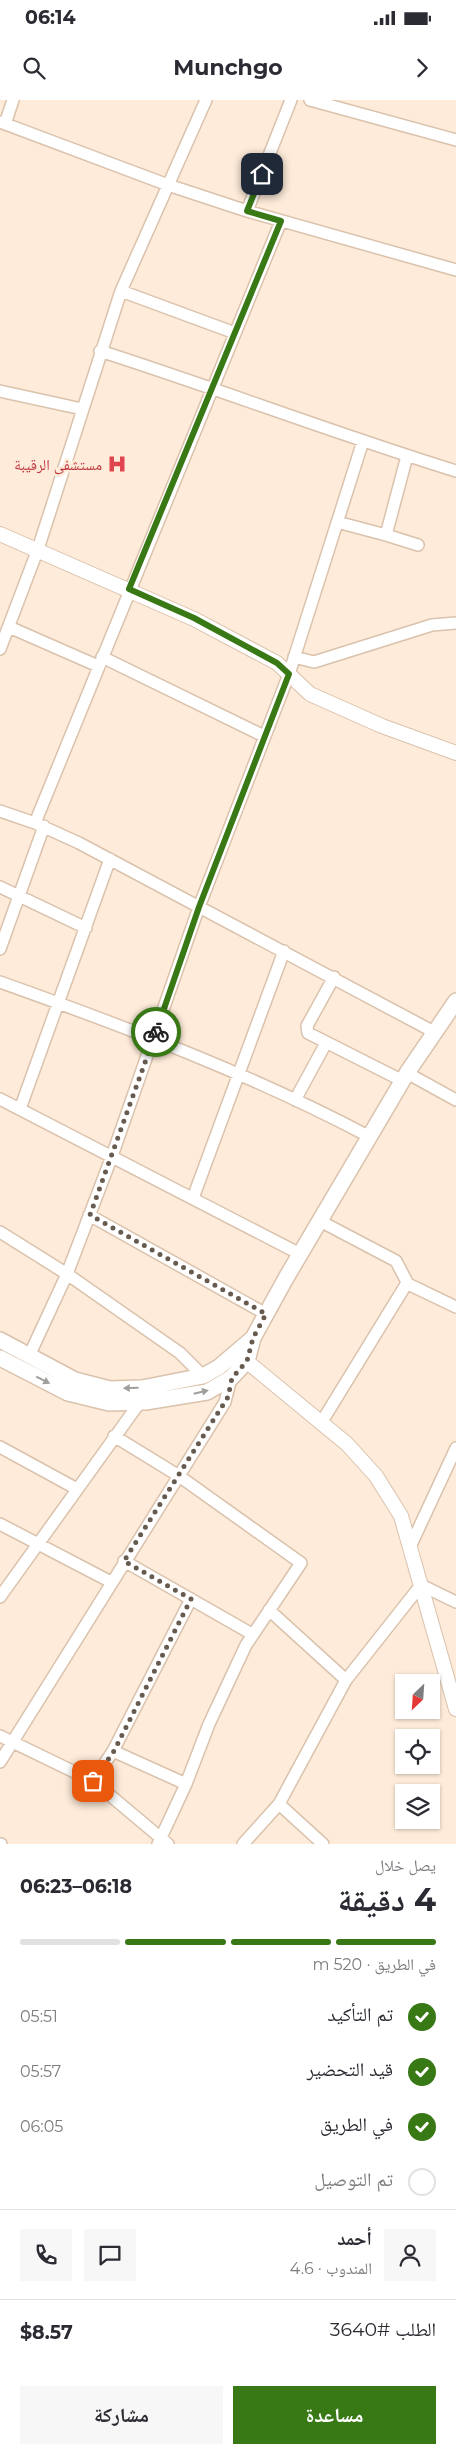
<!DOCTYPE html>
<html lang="ar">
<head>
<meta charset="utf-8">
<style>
	:root { --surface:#fff; --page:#f7f7f7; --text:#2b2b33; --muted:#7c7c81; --line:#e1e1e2; --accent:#387815 }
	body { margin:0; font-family:Montserrat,"Noto Naskh Arabic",sans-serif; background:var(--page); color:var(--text); direction:rtl; height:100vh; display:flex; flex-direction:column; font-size:19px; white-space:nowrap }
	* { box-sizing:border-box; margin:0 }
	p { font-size:16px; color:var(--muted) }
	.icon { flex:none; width:28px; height:28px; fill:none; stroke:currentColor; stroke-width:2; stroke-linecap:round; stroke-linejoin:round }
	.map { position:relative; height:1744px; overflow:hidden; direction:ltr }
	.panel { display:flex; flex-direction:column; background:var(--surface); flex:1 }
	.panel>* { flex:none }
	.needle { width:32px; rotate:205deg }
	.buttons { position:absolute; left:395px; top:1574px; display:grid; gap:10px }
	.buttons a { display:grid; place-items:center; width:45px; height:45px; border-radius:0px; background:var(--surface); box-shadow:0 1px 4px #0004; font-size:25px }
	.pin { position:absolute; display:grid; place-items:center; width:42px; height:42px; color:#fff; margin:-21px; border-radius:10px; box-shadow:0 2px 8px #0006 }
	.courier { position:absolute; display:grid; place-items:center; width:50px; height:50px; margin:-25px; border:4px solid #387815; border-radius:50%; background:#fff; color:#222; box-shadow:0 1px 6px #0007 }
	.summary em { font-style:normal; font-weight:700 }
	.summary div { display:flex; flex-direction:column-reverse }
	.summary { display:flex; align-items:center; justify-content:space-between; height:85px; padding:0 20px }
	h1 { font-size:32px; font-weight:700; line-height:38px }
	.bar { display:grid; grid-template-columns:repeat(4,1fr); gap:8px 5px; align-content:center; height:60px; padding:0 20px }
	.bar i { height:6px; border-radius:4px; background:var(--line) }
	.bar .current { background:var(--accent) }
	.bar p { grid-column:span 4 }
	.line { display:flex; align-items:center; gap:12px; padding:0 20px; border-top:1px solid var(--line) }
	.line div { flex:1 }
	.round { display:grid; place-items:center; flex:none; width:52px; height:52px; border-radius:0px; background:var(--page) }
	ol { padding:0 20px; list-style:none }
	li { display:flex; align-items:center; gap:15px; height:55px }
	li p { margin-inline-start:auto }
	li .icon { padding:5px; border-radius:50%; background:var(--accent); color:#fff; stroke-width:4 }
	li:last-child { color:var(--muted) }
	li i { width:28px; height:28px; border:2px solid var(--line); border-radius:50% }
	.button { display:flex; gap:10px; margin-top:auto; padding:10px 20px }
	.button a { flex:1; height:58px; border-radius:0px; background:var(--accent); color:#fff; font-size:20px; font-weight:700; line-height:58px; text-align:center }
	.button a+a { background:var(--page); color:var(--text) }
	.status { display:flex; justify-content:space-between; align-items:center; height:35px; padding:0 25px; background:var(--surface); direction:ltr }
	.status svg { height:14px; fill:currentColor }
	header { display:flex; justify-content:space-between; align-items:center; height:65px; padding:0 20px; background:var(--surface); font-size:22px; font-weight:700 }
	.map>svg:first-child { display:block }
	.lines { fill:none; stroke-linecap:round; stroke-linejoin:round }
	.minor-casing { stroke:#dac2ac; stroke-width:14 }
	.tertiary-casing { stroke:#dac2ac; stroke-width:16 }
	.secondary-casing { stroke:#dac2ac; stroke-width:18 }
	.minor { stroke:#fff; stroke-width:11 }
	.tertiary { stroke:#fff; stroke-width:14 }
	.secondary { stroke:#fff; stroke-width:15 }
	.oneway { fill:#a19f9b }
	.done { stroke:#675b50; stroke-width:5; stroke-dasharray:0 9 }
	.route { stroke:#387815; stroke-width:6 }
	.labels { text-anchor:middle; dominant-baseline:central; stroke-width:5; stroke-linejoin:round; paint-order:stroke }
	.health-label { font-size:15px; fill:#be3a42; stroke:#feebd9; text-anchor:end }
</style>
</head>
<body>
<div class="status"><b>06:14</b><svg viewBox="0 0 49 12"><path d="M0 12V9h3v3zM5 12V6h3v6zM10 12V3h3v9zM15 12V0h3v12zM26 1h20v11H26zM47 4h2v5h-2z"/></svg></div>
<header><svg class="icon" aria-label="forward" viewBox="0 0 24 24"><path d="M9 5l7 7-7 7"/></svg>Munchgo<svg class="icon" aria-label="search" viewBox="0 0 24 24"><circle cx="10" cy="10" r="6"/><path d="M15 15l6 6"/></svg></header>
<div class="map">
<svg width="456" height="1744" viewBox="0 0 456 1744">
	<rect width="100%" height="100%" fill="#feebd9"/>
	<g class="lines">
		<g class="minor-casing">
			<path id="minor" d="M310,0L456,40
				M0,22L168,85L247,111L456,170
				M5,24L13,0
				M247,111L291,0
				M121,191L235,233
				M100,251C219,289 336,334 456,371
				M0,291L82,309
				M337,422L386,435L407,356
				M386,435L418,445
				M9,527L98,566
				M0,549L38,449L121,191L206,0
				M102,557L264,636
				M294,557L314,562L432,525L456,523
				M0,711L35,723L79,743L434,932
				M35,723L281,121
				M0,787L86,828
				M0,849L44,726
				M334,877L307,926L308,933L403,981
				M0,882C126,927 251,974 370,1037
				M407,973L456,1000
				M0,999L300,1154
				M295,1000L326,943
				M20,1009L110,759
				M193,1098L284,851
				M89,1115L266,1214
				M320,1121L396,1161L408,1184L456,1207
				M0,1132L67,1174L180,1253L203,1276
				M29,1256L67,1174L112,1056L199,807L289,574L363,341
				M321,1323L407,1183
				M114,1336L179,1376L301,1463L246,1545L209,1624L186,1684L158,1744
				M0,1347L77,1389
				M0,1424L111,1482
				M410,1447L456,1348
				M124,1461L252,1534
				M0,1497L140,1302
				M346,1580L421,1485L456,1502
				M0,1636L93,1681L168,1744
				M113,1651L186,1684
				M0,1662L225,1302L231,1278
				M93,1681L113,1651L191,1499
				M279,1704L323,1744
				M0,1744H1
				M243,1744L279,1704L346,1580L269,1510"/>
		</g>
		<g class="tertiary-casing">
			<path id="tertiary" d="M0,434L194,519L277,563L310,594L382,626L456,653
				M239,1255L347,1344L376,1376L401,1416L456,1609"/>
		</g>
		<g class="secondary-casing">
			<path id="secondary" d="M0,1240L75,1280L110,1289L142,1288L203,1276L219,1267L253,1238
				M0,1258L68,1293L109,1303L145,1302L207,1292L231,1278L247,1261L253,1238L286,1178L407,973L456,901"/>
		</g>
		<use href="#minor" class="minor"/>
		<use href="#tertiary" class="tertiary"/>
		<use href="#secondary" class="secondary"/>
	</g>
	<defs><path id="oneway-solid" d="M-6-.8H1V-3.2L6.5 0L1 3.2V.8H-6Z" transform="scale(1.25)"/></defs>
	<g class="oneway">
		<use href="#oneway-solid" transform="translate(43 1280) rotate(27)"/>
		<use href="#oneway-solid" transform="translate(131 1288) rotate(179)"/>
		<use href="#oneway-solid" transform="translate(201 1292) rotate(-13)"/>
	</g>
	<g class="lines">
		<path class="done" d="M93,1681L114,1651L191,1499L124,1461L228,1297L232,1278L247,1261L253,1238L266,1214L90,1115L156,932"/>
		<path class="route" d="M156,932L199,807L289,574L277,563L194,518L129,489L281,121L247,111L262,74"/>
	</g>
	<defs>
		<g id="hospital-bare" transform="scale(1.5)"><path d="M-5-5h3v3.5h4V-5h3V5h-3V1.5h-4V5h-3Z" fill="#e0444e" stroke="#feebd9" stroke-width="2.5" paint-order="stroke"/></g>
	</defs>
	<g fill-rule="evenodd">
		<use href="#hospital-bare" x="117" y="364"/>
	</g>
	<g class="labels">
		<g class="health-label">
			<text x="102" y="364">مستشفى الرقيبة</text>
		</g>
	</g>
</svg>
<div class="buttons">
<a><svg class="needle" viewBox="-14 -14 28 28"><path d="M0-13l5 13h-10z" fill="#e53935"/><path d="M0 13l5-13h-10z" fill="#7c7c81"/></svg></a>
<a><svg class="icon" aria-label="locate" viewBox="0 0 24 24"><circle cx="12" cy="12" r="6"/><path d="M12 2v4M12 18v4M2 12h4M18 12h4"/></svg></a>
<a><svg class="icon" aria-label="layers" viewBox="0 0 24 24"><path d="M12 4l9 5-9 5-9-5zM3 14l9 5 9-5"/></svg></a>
</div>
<div class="pin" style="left:93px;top:1681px;background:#ea580c"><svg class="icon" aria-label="bag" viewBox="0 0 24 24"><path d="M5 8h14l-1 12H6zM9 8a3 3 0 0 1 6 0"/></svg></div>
<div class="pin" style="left:262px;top:74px;background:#1f2937"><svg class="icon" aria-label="home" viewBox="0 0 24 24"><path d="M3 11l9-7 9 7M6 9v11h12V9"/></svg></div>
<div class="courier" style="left:156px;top:932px"><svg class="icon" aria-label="bike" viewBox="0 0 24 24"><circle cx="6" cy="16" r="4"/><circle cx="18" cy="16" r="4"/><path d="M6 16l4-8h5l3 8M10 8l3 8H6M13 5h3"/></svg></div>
</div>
<section class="panel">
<div class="summary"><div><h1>4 دقيقة</h1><p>يصل خلال</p></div><em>06:18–06:23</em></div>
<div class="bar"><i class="current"></i><i class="current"></i><i class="current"></i><i></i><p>في الطريق · 520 m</p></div>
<ol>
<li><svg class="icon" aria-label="check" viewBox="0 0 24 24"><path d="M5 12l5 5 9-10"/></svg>تم التأكيد<p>05:51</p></li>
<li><svg class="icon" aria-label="check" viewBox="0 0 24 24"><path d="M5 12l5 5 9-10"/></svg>قيد التحضير<p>05:57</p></li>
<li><svg class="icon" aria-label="check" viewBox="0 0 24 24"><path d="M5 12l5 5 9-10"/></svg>في الطريق<p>06:05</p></li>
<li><i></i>تم التوصيل</li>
</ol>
<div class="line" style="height:90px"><a class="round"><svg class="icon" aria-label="person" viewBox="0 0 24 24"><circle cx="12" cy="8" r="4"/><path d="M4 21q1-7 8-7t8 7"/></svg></a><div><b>أحمد</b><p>المندوب · 4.6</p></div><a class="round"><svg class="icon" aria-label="chat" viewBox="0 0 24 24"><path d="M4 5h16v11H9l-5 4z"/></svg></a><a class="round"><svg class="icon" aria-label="phone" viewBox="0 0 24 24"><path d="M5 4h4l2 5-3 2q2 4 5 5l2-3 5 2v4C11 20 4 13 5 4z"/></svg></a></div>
<div class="line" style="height:65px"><div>الطلب #3640</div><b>$8.57</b></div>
<div class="button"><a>مساعدة</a><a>مشاركة</a></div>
</section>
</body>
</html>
